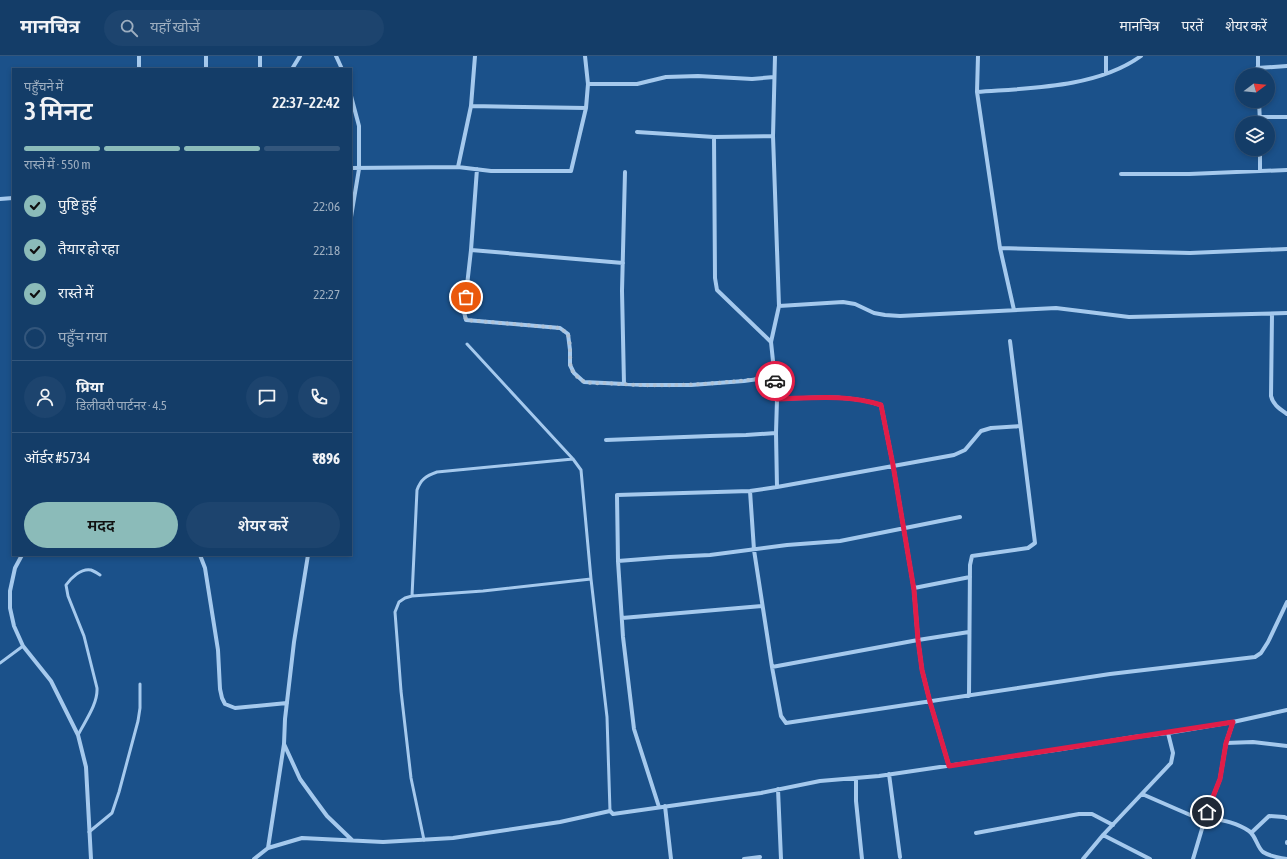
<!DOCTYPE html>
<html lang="hi">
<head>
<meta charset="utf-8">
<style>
	:root { --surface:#143d68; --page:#1d446e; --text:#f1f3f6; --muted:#9daec0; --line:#33567c; --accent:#8bbbb9 }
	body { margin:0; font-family:"Asap Condensed","Noto Sans Devanagari",sans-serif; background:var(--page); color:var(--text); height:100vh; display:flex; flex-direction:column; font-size:15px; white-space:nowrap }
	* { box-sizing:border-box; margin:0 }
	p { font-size:13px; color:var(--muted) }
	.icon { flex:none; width:22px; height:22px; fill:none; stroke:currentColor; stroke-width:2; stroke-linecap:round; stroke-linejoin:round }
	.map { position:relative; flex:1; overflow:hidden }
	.drawer { position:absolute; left:12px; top:12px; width:340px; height:488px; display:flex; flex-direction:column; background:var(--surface); border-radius:0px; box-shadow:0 2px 6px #0003,0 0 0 1px var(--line) }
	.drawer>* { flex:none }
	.needle { width:26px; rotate:74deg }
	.buttons { position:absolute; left:1235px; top:12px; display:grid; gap:8px }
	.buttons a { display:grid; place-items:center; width:40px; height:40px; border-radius:50%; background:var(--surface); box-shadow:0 2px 6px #0003,0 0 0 1px var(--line); font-size:20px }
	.pin { position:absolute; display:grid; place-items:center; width:34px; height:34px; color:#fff; margin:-17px; border:2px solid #fff; border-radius:50%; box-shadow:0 1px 4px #0007 }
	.courier { position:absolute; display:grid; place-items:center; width:40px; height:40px; margin:-20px; border:3px solid #e11d48; border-radius:50%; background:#fff; color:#222; box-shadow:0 1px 5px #0007 }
	.overview em { font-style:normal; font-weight:600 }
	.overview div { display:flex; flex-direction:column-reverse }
	.overview { display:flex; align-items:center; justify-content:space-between; height:68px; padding:0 12px }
	h1 { font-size:26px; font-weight:600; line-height:30px }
	.bar { display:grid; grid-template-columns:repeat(4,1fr); gap:6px 4px; align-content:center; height:48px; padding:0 12px }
	.bar i { height:5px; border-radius:3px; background:var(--line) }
	.bar .selected { background:var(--accent) }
	.bar p { grid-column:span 4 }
	.line { display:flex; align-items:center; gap:10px; padding:0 12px; border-top:1px solid var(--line) }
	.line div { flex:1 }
	.round { display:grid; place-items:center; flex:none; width:42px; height:42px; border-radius:21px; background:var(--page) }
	ol { padding:0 12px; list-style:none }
	li { display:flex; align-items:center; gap:12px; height:44px }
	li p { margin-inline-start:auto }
	li .icon { padding:4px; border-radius:50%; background:var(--accent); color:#111; stroke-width:4 }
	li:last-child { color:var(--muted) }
	li i { width:22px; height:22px; border:2px solid var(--line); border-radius:50% }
	.primary-button { display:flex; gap:8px; margin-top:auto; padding:8px 12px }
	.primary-button a { flex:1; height:46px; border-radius:24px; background:var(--accent); color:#111; font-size:16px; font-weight:600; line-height:46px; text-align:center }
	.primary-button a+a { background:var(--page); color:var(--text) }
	header { display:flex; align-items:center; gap:24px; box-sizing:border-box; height:56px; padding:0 20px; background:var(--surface); border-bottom:1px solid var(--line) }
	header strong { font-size:19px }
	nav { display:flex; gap:22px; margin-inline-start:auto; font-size:14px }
	.search { width:280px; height:36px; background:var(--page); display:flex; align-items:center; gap:10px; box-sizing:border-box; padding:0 14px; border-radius:22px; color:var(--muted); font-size:15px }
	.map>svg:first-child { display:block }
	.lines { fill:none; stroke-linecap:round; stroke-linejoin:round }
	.service { stroke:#a5c9ed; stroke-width:3 }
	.minor { stroke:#a5c9ed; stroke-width:4 }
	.done { stroke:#afc2d6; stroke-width:4; stroke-dasharray:0 7.2 }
	.route { stroke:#e11d48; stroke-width:5 }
</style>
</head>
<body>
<header>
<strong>मानचित्र</strong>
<div class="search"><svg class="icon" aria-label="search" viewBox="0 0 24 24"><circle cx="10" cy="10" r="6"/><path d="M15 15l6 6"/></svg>यहाँ खोजें</div>
<nav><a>मानचित्र</a><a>परतें</a><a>शेयर करें</a></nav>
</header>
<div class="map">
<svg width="1287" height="803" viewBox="0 0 1287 803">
	<rect width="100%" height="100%" fill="#1b518a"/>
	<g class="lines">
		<path class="service" d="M467,288L573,403L581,414L591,523
			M412,540L417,434C421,423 426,420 437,416L573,403
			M0,607L23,590
			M78,679C85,665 98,648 97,632L84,580L68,540L66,529C71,522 81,512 91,514C94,515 97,517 100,519
			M89,776L112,757L119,736L138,665L140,652V628
			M424,784L411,722L401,635L395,556L399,546L405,542L412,540L483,535L591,523L607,661L610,755"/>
		<path class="minor" d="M336,0L342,13
			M775,0L773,80L779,250L771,286L777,343L776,377L777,431
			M978,0L977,36L1000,192L1014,254
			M1258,0V19
			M1257,12L1287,10
			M139,13V0
			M206,13V0
			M260,13V0
			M292,13L300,0
			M1106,17V0
			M588,28H637L666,21L698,20L752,23L774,21
			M977,36C1029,32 1097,32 1141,0
			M351,40L359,70V113L351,161
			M1259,45L1260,67
			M471,50L586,52
			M1260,61H1287
			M637,76L714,81L773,80
			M714,81L715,222L717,234L771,286
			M1260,93V115
			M458,111L471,50L475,0
			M351,112L458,111L491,115H571L586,52L588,28L585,0
			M477,113L471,194L464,256L466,264L560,272L568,278L570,294V309L574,317L584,326L645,329H691L744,325L774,321
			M1121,118H1189L1287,114
			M0,143L13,142
			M1000,192L1190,197L1287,193
			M471,194L623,207
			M779,250L843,246L855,248L874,257L885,259L900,260L1056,252L1129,261L1287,257
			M1272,258L1271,340C1273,349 1280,353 1287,358
			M624,328L622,235L625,116
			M777,343C812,342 848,338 881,349L893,409L914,534L918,584L922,614L930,646L949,710
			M606,384L710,380L746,379L776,377
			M750,435L754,494L772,611L781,660L786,667L1110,618L1255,601L1261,597L1268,586L1287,546
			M22,499L15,512L10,535V552L14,570L23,590L51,625L78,679L86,711L91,803
			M200,499L205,512L218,594L220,633L222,642L225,648L235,652L287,647
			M308,499L294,586L285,663L284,688L300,723L313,741L327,760L352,784
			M618,505L669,501L710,499L787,489L840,485L960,461
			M914,532L970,521
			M622,562L762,550
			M772,611L918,584L969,576
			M969,640L970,509L972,500L1028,492L1035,487L1010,285
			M1226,687L1253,686L1287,690
			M889,718L900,801
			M856,722V745L862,803
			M778,733L781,803
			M1142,738L1204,765
			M665,750L671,803
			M659,751L634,673L623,581L618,505L617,439L750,435L777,431L954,399L965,394L981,375L991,372L1020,370
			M1205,761C1221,764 1236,766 1249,775C1256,780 1257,791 1263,796C1269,800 1280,802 1287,803
			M976,777L1079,758H1092L1113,769
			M1251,777L1269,760L1284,761L1287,762
			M1103,779L1150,803
			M1287,786V787
			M268,792L284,688
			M254,803L268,792L302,782L383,786L453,782L560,766L610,755L613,758L761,737L820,725L879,720L1062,693L1134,681L1168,677L1233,666L1287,654
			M744,803L760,801
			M1083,803L1103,779L1171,707L1173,697L1168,677
			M1193,803L1207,756L1220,723L1226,687L1233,666"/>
	</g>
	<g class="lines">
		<path class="done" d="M466,241L464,256L466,264L560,272L568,278C569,283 570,288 570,293C571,308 567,315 583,325C588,328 600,327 607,327C662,332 719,328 774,321L775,325"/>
		<path class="route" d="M775,325L777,343C812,342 847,338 881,349L893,409L914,534L918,584L922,614L930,646L949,710L1233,666L1226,687L1220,723L1207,756"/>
	</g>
</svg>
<div class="buttons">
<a><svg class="needle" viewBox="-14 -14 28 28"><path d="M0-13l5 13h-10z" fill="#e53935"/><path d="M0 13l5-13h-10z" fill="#9daec0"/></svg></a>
<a><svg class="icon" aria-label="layers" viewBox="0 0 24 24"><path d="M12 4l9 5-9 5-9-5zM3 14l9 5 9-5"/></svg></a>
</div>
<div class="pin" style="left:466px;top:241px;background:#ea580c"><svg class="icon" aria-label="bag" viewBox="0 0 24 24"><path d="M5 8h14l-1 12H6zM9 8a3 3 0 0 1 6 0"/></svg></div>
<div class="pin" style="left:1207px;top:756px;background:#1f2937"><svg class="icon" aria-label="home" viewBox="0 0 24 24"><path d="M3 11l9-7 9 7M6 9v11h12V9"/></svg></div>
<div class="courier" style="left:775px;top:325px"><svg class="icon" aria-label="car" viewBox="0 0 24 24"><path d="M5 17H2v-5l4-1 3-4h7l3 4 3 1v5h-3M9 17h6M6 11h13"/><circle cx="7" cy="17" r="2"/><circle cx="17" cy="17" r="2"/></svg></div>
<section class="drawer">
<div class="overview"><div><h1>3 मिनट</h1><p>पहुँचने में</p></div><em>22:37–22:42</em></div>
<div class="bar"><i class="selected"></i><i class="selected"></i><i class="selected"></i><i></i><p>रास्ते में · 550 m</p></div>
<ol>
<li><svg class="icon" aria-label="check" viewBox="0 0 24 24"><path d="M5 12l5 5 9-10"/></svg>पुष्टि हुई<p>22:06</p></li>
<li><svg class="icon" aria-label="check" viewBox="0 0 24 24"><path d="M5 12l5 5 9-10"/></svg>तैयार हो रहा<p>22:18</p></li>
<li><svg class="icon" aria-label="check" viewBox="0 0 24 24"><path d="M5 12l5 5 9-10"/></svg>रास्ते में<p>22:27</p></li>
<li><i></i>पहुँच गया</li>
</ol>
<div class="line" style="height:72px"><a class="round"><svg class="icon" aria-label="person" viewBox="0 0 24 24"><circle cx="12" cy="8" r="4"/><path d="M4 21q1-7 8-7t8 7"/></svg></a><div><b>प्रिया</b><p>डिलीवरी पार्टनर · 4.5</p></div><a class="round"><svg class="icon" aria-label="chat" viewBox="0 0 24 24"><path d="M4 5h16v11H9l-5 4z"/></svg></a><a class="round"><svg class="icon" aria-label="phone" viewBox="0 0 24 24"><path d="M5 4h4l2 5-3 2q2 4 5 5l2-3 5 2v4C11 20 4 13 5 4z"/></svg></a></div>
<div class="line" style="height:52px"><div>ऑर्डर #5734</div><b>₹896</b></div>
<div class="primary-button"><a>मदद</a><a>शेयर करें</a></div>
</section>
</div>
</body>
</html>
